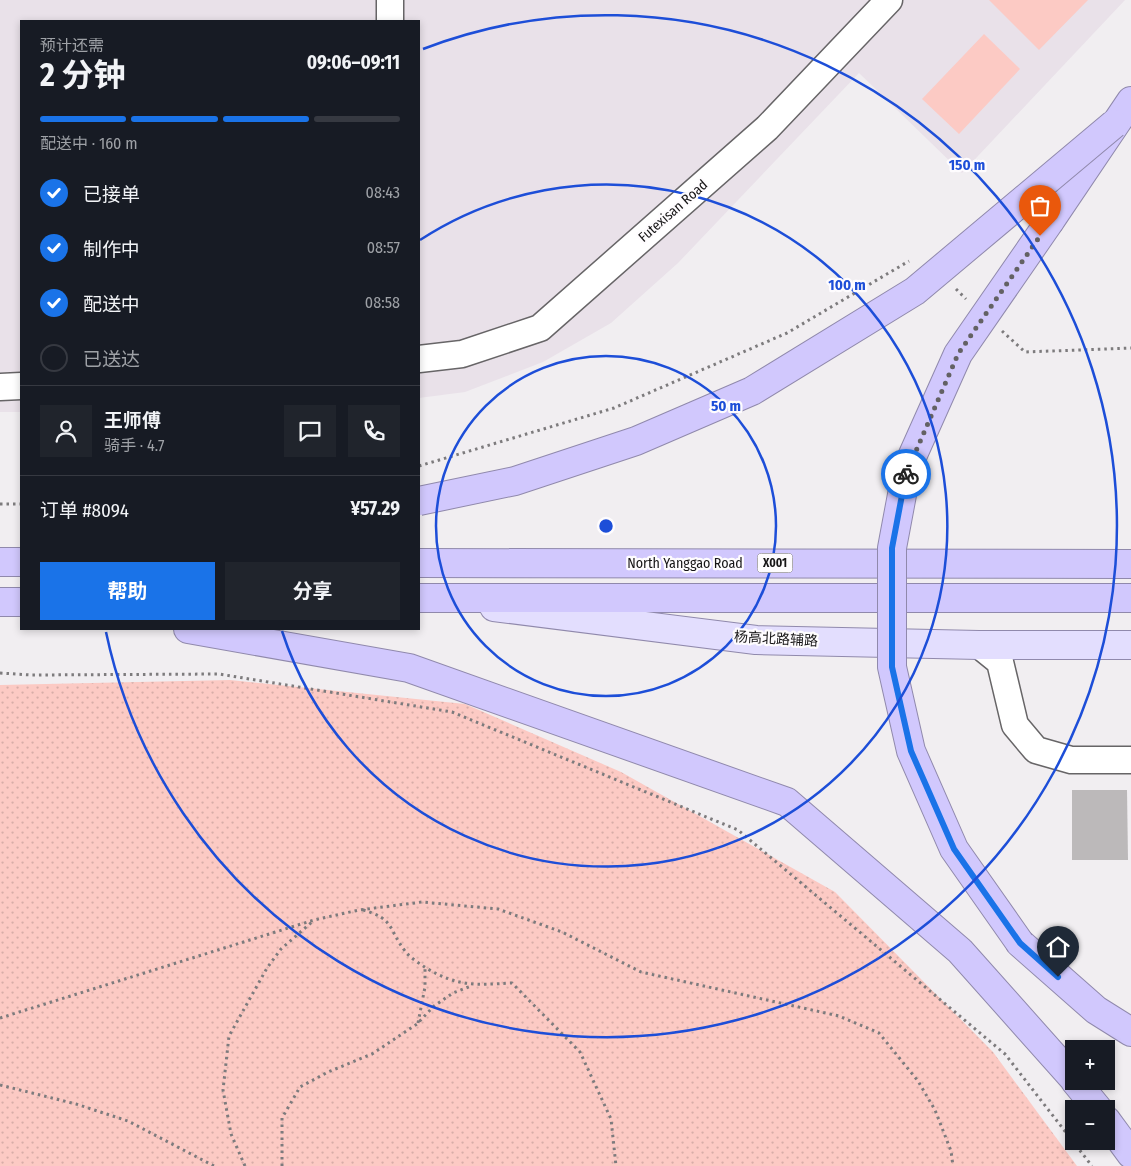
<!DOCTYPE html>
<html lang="zh">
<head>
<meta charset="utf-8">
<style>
	:root { --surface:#171b24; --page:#20242c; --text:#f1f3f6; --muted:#9ea1a6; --line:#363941; --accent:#1a73e8 }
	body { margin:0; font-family:"Fira Sans Condensed","Noto Sans SC",sans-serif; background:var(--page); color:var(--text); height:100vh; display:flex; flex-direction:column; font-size:19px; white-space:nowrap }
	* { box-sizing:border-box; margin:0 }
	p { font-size:16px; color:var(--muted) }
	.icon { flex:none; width:28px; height:28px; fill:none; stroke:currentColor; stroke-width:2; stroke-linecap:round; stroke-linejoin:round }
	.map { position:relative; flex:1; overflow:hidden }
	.side { position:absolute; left:20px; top:20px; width:400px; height:610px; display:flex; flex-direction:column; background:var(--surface); border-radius:0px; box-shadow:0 2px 8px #0003 }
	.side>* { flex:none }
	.controls { position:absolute; left:1065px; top:1040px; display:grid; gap:10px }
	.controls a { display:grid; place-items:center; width:50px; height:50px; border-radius:0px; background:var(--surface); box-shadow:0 2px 8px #0003; font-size:25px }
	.pin { position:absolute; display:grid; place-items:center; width:42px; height:42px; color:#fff; margin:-51px -21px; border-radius:50% 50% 50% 0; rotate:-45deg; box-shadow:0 0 5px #0007 }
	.pin .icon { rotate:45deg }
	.courier { position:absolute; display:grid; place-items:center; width:50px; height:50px; margin:-25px; border:4px solid #1a73e8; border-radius:50%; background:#fff; color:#222; box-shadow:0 1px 6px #0007 }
	.headline em { font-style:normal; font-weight:700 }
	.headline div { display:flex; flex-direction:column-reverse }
	.headline { display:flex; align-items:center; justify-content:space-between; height:85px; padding:0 20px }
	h1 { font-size:32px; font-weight:700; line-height:38px }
	.bar { display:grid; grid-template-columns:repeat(4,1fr); gap:8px 5px; align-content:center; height:60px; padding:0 20px }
	.bar i { height:6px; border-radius:4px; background:var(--line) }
	.bar .current { background:var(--accent) }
	.bar p { grid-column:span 4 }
	.line { display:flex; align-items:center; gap:12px; padding:0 20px; border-top:1px solid var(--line) }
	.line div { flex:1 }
	.round { display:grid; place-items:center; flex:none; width:52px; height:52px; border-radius:0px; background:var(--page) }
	ol { padding:0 20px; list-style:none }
	li { display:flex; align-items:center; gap:15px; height:55px }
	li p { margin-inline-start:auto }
	li .icon { padding:5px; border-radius:50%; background:var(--accent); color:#fff; stroke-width:4 }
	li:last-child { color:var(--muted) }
	li i { width:28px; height:28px; border:2px solid var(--line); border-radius:50% }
	.primary-button { display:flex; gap:10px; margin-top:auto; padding:10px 20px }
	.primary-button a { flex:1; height:58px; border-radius:0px; background:var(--accent); color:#fff; font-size:20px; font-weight:700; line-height:58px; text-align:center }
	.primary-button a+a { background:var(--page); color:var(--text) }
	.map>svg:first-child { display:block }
	.built { fill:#e9e1e9 }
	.grass { fill:url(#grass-dots) }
	.garden { fill:#fccac4 }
	.building { fill:#bcb9ba }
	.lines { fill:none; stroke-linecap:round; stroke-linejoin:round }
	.minor-casing { stroke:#676567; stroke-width:29 }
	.major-casing { stroke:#9089ac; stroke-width:30 }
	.highway-casing { stroke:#9089ac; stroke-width:30 }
	.path { stroke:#7d7b7d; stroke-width:3; stroke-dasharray:2.5 4; stroke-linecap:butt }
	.minor { stroke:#fff; stroke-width:26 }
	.major { stroke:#e3defe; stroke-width:28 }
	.highway { stroke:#d1c8fd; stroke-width:28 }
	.highway-bridge-casing { stroke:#9089ac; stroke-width:30; stroke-linecap:butt }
	.highway-bridge { stroke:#d1c8fd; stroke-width:28 }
	.done { stroke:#636163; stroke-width:5; stroke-dasharray:0 9 }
	.route { stroke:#1a73e8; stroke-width:6 }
	.ring { fill:none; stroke:#1d4ed8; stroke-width:2.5 }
	.labels { text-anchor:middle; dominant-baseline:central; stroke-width:4.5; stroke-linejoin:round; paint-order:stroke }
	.shield { fill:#fefcfe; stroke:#5c5a5c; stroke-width:1 }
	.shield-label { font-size:12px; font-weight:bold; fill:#161516 }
	.street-label { font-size:14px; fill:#161516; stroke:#fefcfe }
	.centre { fill:#1d4ed8; stroke:#fefcfe; stroke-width:2.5 }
	.ring-label { font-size:15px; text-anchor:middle; font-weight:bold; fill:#1d4ed8; stroke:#fefcfe; stroke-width:4.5; stroke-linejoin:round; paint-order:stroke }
</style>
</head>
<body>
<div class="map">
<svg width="1131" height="1166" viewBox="0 0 1131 1166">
	<defs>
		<pattern id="grass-dots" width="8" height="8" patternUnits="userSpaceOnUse" patternTransform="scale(1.25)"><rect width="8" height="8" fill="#fccac4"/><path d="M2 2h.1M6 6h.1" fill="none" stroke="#d7ada8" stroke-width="1.8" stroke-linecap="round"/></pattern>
	</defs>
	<rect width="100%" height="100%" fill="#f1eef1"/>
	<path class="built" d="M0,0H1125L962,173L859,73L678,263L611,323L543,362L465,392L419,398V21H21V412H0Z"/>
	<path class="grass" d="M230,680L465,704L621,772L835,892L993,1052L1077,1166H0V685Z"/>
	<path class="garden" d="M989,0H1088L1039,50Z
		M984,34L1020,69L959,134L922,99Z"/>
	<path class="building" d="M1072,790H1127L1128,860H1072Z"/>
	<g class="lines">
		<g class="minor-casing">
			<path id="minor" d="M390,21V0
				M419,359L462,354L540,328L767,128L889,0
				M0,387L21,386
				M979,645L1000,662L1015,725L1036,750L1071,760H1131"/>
		</g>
		<g class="major-casing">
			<path id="major" d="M494,607L756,640L979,645H1131"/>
		</g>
		<g class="highway-casing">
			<path id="highway" d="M1050,221L1131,101
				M0,562H21
				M419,563L1131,564
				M419,598H1131
				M0,602H21
				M188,629L409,668L787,802L960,951L1074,1079
				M1020,943L1096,1010L1131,1032
				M1075,1081L1098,1109
				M1106,1120L1131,1154"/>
		</g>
		<path class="path" d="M956,289L966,299
			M1002,331L1025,352L1131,348
			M419,466L614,408L787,333L909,261
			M0,504H21
			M0,673L31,675L219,674L452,712L738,830L1005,1054L1092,1166
			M363,910C395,919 388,929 405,951C410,958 419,963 426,968C459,987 475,985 512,983L580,1052L611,1119L616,1166
			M0,1018L314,920L359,910L422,902L498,909L562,932L641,972L839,1016L879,1033L918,1081L935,1110L951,1151L953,1166
			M418,1023L425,987V967
			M0,1085L76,1104L128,1121L214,1166
			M245,1166L231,1134L223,1090L229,1036L267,968L281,949L312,922
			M282,1166V1118L300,1087L328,1072L372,1054L417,1024L434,1006L453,993L471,986"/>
		<use href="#minor" class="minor"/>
		<use href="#major" class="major"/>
		<use href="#highway" class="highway"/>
		<g class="highway-bridge-casing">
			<path id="highway-bridge" d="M419,501L515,481L636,441L752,391L915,291L1114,124
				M1020,943L954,849L911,751L892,667V548L907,468L958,354L1050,221"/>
		</g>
		<use href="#highway-bridge" class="highway-bridge"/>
	</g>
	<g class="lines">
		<path class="done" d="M906,474L958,354L1040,236"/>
		<path class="route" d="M906,474L892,548V667L911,751L954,849L1020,943L1058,977"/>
	</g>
	<g class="ring">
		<circle cx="606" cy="526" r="170"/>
		<path d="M420 240A341 341 0 1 1 282 631"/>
		<path d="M423 49A511 511 0 1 1 106 632"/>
	</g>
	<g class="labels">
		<rect class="shield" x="757.5" y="553.5" width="35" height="19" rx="4"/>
		<g class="shield-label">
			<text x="775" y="563">X001</text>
		</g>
		<g class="street-label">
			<text transform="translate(673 211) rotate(-41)">Futexisan Road</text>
			<text x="685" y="563">North Yanggao Road</text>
			<text transform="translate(776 639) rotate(3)">杨高北路辅路</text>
		</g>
	</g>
	<circle cx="606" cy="526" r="8" class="centre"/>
	<g class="ring-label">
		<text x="967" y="170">150 m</text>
		<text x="847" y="290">100 m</text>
		<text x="726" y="411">50 m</text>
	</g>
</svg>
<div class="controls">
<a>+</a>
<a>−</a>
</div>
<div class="pin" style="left:1040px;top:236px;background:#ea580c"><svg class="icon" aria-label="bag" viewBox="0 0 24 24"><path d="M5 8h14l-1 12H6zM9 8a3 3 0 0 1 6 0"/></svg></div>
<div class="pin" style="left:1058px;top:977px;background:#1f2937"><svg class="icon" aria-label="home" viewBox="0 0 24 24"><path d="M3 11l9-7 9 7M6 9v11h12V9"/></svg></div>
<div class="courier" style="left:906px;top:474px"><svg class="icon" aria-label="bike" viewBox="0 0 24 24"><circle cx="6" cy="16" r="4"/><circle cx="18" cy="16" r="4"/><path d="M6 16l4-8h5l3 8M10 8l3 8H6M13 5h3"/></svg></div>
<section class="side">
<div class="headline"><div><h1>2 分钟</h1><p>预计还需</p></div><em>09:06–09:11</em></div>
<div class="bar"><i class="current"></i><i class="current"></i><i class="current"></i><i></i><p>配送中 · 160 m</p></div>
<ol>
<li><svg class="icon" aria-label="check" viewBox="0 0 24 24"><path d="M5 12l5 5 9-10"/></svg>已接单<p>08:43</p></li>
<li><svg class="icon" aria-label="check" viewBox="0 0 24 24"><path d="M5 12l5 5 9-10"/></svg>制作中<p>08:57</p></li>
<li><svg class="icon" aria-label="check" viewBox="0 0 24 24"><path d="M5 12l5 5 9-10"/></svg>配送中<p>08:58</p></li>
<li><i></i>已送达</li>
</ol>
<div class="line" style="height:90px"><a class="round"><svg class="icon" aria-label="person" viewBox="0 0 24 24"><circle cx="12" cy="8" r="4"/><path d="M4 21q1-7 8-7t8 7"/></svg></a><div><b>王师傅</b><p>骑手 · 4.7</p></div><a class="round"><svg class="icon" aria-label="chat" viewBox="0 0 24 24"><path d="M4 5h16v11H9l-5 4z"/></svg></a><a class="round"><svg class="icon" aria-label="phone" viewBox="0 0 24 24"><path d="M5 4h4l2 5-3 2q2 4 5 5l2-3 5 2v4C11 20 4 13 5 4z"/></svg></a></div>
<div class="line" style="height:65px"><div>订单 #8094</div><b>¥57.29</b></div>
<div class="primary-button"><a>帮助</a><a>分享</a></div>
</section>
</div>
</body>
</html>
